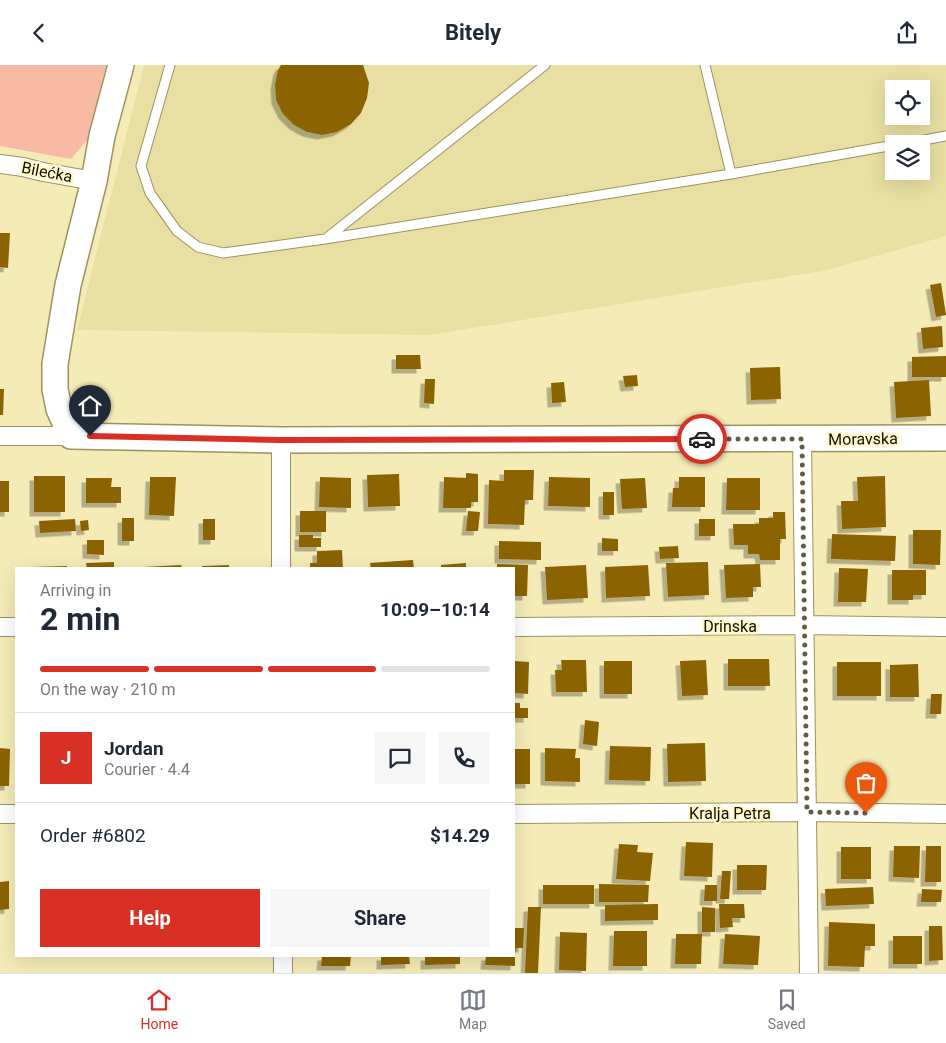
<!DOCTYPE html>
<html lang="en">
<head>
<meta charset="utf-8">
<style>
	:root { --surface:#fff; --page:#f6f6f7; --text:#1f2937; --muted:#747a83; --line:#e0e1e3; --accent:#d93025 }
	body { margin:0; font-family:Roboto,sans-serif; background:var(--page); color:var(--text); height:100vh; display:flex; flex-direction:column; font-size:19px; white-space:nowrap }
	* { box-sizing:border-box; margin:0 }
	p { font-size:16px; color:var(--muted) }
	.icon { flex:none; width:28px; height:28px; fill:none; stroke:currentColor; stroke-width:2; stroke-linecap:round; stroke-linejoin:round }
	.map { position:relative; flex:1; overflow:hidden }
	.sheet { position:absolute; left:15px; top:502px; width:500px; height:390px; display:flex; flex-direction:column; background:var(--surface); border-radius:0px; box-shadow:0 5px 20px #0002 }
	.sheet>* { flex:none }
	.fabs { position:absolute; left:885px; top:15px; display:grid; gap:10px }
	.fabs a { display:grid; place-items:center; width:45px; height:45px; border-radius:0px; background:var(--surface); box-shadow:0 5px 20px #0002; font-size:25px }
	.pin { position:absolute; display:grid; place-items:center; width:42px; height:42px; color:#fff; margin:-51px -21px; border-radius:50% 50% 50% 0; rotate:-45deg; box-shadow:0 0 5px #0007 }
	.pin .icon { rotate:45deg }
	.courier { position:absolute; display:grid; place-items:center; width:50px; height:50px; margin:-25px; border:4px solid #d93025; border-radius:50%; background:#fff; color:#222; box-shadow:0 1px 6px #0007 }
	.head em { font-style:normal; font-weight:700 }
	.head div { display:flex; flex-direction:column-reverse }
	.head { display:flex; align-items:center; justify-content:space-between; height:85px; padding:0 25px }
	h1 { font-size:32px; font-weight:700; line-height:38px }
	.bar { display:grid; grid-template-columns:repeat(4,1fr); gap:8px 5px; align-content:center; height:60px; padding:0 25px }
	.bar i { height:6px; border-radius:4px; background:var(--line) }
	.bar .on { background:var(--accent) }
	.bar p { grid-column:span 4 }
	.line { display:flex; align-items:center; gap:12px; padding:0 25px; border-top:1px solid var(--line) }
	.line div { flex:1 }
	.round { display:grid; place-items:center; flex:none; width:52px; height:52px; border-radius:0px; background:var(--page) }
	.primary-button { display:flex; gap:10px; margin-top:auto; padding:10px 25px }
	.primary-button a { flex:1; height:58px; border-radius:0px; background:var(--accent); color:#fff; font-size:20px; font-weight:700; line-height:58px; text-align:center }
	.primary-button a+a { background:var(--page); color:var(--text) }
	header { display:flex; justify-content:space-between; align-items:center; height:65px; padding:0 25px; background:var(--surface); font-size:22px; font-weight:700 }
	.tabs { display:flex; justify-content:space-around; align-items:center; height:70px; border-top:1px solid var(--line); background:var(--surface); font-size:14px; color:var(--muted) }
	.tabs a { display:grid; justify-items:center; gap:2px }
	.tabs .on { color:var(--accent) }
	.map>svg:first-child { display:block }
	.built { fill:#e9dfa2; fill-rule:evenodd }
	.green { fill:#f8baa4 }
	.building { fill:#8b6306; filter:url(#shadow) }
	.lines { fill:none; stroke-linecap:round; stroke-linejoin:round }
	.lane-casing { stroke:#9b9360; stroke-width:11 }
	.street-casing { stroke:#9b9360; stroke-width:20 }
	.secondary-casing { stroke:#9b9360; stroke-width:28 }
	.lane { stroke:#fff; stroke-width:9 }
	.street { stroke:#fff; stroke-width:18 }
	.secondary { stroke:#fff; stroke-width:25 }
	.done { stroke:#635d40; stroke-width:5; stroke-dasharray:0 9 }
	.route { stroke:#d93025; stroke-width:6 }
	.labels { text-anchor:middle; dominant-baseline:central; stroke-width:5; stroke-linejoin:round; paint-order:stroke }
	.street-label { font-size:16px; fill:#151101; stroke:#fff8ce }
</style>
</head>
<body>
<header><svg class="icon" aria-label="back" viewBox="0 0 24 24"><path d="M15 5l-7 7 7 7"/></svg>Bitely<svg class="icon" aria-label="share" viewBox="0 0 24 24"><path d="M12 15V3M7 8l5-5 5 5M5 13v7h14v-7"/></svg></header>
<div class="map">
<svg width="946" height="908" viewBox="0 0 946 908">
	<defs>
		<filter id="shadow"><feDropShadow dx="-4.5" dy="4.5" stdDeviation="0" flood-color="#0004"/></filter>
	</defs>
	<rect width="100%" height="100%" fill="#f4ebb6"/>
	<path class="built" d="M144,0H946V171L827,205L430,270L77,265ZM894,24H921V51H894ZM894,79H921V106H894Z"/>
	<path class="green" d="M0,0H106L89,73L71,94L0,81Z"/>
	<path class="building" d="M281,0H363L369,18L367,33L361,48L351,59L337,67L322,70L307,67L294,60L283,49L276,35L275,20L278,5Z
		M0,168H10L8,203L0,202Z
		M941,218L946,250L936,252L930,220Z
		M942,261L943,282L923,284L921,263Z
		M396,290H420L421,304H396Z
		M946,291V312H912V292Z
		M780,302L781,334L751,335L750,303Z
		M637,310L638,321L625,322L623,311Z
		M425,314H435L434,339L424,338Z
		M929,315L931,351L896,353L894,317Z
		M564,317L566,337L552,338L551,318Z
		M0,324H4L3,350H0Z
		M504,405H534L533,435H525L524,460L488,459L489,415L504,416Z
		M466,408L478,409V437H471V443H443L444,412L466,413Z
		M399,409L400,441L368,442L367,410Z
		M34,411H65V447H34Z
		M885,411L886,462L842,464L841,436H858L857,412Z
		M150,412H176L174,451L149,450Z
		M320,412L351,413V443L319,442Z
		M549,412L590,413V442L548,441Z
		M679,412H705V442H672L673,423H679Z
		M86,413H112L111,422H121V438H86Z
		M645,413L647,443L622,444L620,414Z
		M727,413H760V445H726Z
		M0,416H9V447H0Z
		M603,427H614V450H603Z
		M300,446H326V467H300Z
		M468,446L480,447L478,466H466Z
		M773,447H785L786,474H780V495H760L759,489H748V480H734L733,459H759V453H773Z
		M122,453H134V476H122Z
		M75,454L76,466L40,468L39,456Z
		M203,454H215V475H203Z
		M699,454H715V471H699Z
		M88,455L89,465L81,466L80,456Z
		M913,465H941L940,500L913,499Z
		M832,469L896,471L895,496L831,494Z
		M299,470H313V473H321V482H299Z
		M602,473L618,474V486H602Z
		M87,475H104V490L87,489Z
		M499,476L541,477V495L499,494Z
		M678,481L679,493L660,494L659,482Z
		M342,485L343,504H310V498H317V486Z
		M413,495L414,504H371L370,498Z
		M114,497V504H87L86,498Z
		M708,497L709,530L668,532L666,498Z
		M466,498V504H441V500Z
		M497,499L528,500L527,531H514V504H497Z
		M760,499L761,522H753V532L726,533L724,500Z
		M181,500L182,504H144L143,502Z
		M229,500V504H202V501Z
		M586,500L588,533L547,535L545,502Z
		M648,500L650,531L606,533L605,502Z
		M67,501V504H30V502Z
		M839,503L868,504L866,537H838Z
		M892,505H926V530H913V535H892Z
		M728,594H769L770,621H728Z
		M561,595H586L587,627H556L555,605H562Z
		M706,595L708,630L682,631L680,596Z
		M514,596L529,597L528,629L514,628Z
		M604,596H632V629H604Z
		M837,597H881V631H837Z
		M918,599L919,632H890V600Z
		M931,629H942L941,649H930Z
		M514,638H520V643H528V653H514Z
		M585,655L599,657L597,681L583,679Z
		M705,678L706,716L668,717L667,679Z
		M610,681L651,682L650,716L609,715Z
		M0,683L10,684L9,721H0Z
		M545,683L576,684L575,693H580V717L545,716Z
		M514,684H530V719H514Z
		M686,777L713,778L712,812L684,811Z
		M619,779L638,780L637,787L653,788L650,816L616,814Z
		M894,781H920L919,813L893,812Z
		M926,781H941V817H925Z
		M841,782H871V814H841Z
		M737,800H767L766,825H737Z
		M722,806H731L729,834H720Z
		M9,816V844L0,845V817Z
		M599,819L649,820L648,837H599Z
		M543,820H594V839H543Z
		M705,820H717V836H704Z
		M873,822L874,839L826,841L825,824Z
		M922,824L942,825L941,837H921Z
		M658,839V855L605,856V840Z
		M719,839H744L745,853H732L733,862L720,863Z
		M528,842H541L538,908H525Z
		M702,842L715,843V867H702Z
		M829,857L875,859V881H865L864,902L828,901Z
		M929,861H942L943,895L929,896Z
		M514,863H524L523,883H516L515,889H514Z
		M614,866H647V901H613Z
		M560,867L587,868L586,906L559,905Z
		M676,869H702L701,899H675Z
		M725,869L760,871L758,900L723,899Z
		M893,871H922V899H893Z
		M322,891H351L350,901H321Z
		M381,891H409L410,899L381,900Z
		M425,891H460V899L425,900Z
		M486,891H515V901L485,900Z"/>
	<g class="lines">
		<g class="lane-casing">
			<path id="lane" d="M170,0L141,101L150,128L177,166L198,182L223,188L325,174L731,109L705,0
				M903,79L946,71
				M731,109L894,80
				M328,172L545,0"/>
		</g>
		<g class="street-casing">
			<path id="street" d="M0,99L23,102L43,107L94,116
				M0,371H71
				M802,374L809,908
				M281,375V504
				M0,562H16
				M514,562L804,560L946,562
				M0,749H16
				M514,749L807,747L946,749
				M283,891V908"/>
		</g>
		<g class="secondary-casing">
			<path id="secondary" d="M121,0L102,71L94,116L68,220L55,299V324L59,344L71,371L281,375L946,373"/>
		</g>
		<use href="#lane" class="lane"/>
		<use href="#street" class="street"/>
		<use href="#secondary" class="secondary"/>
	</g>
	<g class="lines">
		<path class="done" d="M702,374H802L807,747L866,748"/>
		<path class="route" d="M90,371L281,375L702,374"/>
	</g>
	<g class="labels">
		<g class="street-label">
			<text transform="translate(47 107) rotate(11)">Bilećka</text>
			<text transform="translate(863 374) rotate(-1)">Moravska</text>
			<text x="730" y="561">Drinska</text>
			<text x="730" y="748">Kralja Petra</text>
		</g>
	</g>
</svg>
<div class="fabs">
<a><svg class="icon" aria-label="locate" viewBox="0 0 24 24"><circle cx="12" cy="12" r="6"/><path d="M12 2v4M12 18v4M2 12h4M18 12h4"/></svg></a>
<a><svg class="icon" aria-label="layers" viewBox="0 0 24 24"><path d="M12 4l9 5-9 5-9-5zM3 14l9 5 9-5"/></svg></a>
</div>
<div class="pin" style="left:866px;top:748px;background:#ea580c"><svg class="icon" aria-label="bag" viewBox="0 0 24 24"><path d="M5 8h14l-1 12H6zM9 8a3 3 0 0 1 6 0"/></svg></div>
<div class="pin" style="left:90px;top:371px;background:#1f2937"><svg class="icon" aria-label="home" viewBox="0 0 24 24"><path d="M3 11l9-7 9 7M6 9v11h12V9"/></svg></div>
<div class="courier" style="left:702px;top:374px"><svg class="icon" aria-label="car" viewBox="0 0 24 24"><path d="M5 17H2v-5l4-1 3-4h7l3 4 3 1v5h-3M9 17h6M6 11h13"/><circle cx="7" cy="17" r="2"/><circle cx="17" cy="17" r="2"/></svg></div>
<section class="sheet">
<div class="head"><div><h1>2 min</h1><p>Arriving in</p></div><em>10:09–10:14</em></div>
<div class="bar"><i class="on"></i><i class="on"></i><i class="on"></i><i></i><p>On the way · 210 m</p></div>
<div class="line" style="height:90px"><b class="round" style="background:var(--accent);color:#fff">J</b><div><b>Jordan</b><p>Courier · 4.4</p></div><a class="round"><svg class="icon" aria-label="chat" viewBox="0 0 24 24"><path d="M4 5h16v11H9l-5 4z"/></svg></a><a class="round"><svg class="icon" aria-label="phone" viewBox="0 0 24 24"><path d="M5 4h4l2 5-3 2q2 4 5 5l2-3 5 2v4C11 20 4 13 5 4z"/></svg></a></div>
<div class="line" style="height:65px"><div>Order #6802</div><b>$14.29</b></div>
<div class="primary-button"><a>Help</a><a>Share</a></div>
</section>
</div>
<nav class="tabs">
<a class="on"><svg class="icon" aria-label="home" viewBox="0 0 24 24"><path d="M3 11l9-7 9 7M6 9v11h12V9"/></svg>Home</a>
<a><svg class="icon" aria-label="map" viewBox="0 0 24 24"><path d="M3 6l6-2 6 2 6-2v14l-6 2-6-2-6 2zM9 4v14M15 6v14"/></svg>Map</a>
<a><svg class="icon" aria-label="saved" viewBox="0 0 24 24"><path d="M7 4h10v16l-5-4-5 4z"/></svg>Saved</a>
</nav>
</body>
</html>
